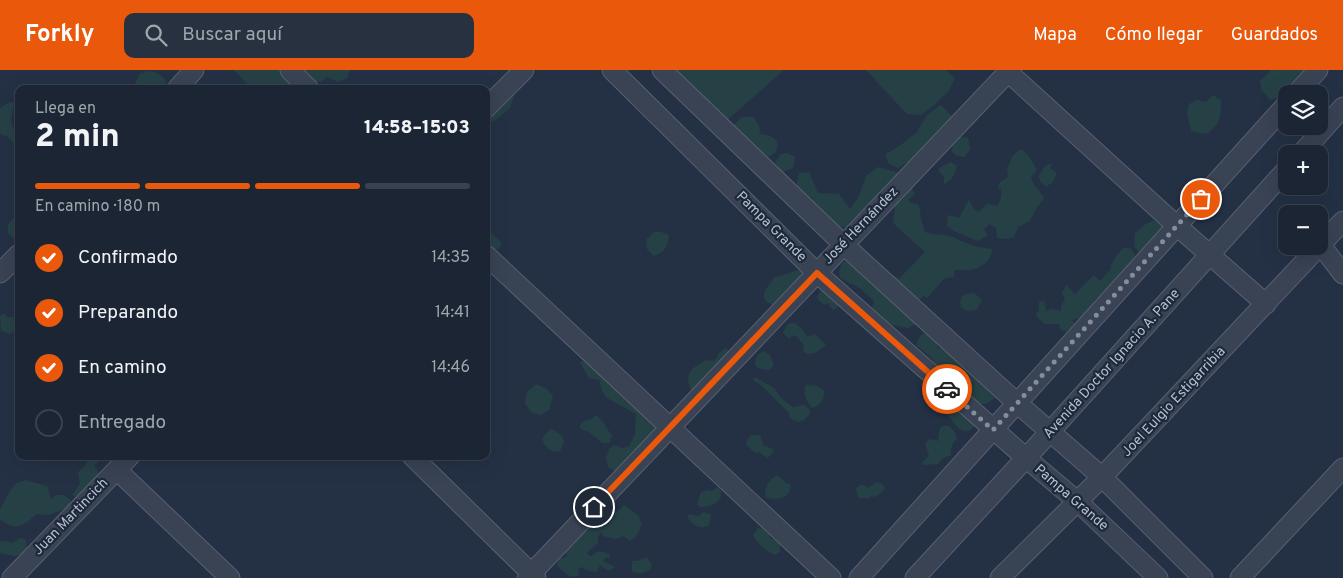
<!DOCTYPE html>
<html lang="es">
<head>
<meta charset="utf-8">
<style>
	:root { --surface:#1b2534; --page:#283140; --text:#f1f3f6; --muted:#a0a5ac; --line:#39424f; --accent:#ea580c }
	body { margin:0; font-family:Overpass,sans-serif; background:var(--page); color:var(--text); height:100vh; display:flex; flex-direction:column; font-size:19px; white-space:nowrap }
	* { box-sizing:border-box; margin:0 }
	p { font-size:16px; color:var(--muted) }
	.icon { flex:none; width:28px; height:28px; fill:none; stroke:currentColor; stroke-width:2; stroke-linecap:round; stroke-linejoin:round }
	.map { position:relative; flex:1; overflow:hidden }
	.details { position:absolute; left:15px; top:15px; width:475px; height:375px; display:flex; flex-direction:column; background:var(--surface); border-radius:10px; box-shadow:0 5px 20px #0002,0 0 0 1px var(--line) }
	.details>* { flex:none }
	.fabs { position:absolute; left:1278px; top:15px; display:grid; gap:10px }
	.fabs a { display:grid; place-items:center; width:50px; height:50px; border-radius:10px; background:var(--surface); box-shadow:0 5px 20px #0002,0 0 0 1px var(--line); font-size:25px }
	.pin { position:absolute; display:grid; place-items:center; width:42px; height:42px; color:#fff; margin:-21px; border:2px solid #fff; border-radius:50%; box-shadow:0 1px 5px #0007 }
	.courier { position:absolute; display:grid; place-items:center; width:50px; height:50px; margin:-25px; border:4px solid #ea580c; border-radius:50%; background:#fff; color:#222; box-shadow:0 1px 6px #0007 }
	.headline em { font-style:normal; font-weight:800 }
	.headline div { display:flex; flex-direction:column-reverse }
	.headline { display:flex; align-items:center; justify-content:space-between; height:85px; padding:0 20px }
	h1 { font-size:32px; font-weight:800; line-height:38px }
	.bar { display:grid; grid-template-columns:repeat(4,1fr); gap:8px 5px; align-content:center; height:60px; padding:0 20px }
	.bar i { height:6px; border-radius:4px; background:var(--line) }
	.bar .current { background:var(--accent) }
	.bar p { grid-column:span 4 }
	ol { padding:0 20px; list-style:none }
	li { display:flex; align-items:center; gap:15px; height:55px }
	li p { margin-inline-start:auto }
	li .icon { padding:5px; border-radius:50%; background:var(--accent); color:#fff; stroke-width:4 }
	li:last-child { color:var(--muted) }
	li i { width:28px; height:28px; border:2px solid var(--line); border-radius:50% }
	header { display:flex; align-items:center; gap:30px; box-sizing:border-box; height:70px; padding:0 25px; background:var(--accent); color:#fff }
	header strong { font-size:24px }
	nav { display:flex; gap:28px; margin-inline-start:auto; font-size:18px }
	.search { width:350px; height:45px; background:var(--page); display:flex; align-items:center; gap:12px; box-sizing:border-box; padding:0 18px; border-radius:10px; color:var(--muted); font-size:19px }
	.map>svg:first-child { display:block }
	.green { fill:#264146 }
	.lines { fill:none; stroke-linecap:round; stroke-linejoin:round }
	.street-casing { stroke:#576172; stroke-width:21 }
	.street { stroke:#394354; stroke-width:19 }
	.done { stroke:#838d9e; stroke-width:5; stroke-dasharray:0 9 }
	.route { stroke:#ea580c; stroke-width:6 }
	.labels { text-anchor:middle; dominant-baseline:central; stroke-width:4.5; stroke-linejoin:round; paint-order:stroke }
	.street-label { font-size:14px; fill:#b6bfce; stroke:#1d283a }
</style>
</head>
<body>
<header>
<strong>Forkly</strong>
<div class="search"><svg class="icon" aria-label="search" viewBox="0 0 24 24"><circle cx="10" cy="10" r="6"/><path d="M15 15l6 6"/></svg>Buscar aquí</div>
<nav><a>Mapa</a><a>Cómo llegar</a><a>Guardados</a></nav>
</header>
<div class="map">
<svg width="1343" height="508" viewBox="0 0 1343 508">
	<rect width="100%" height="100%" fill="#243145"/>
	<path class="green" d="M234,0H283L299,19H248L246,13Z
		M297,0H350L347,8L338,12L327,7L321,12L305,9Z
		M669,0H784L725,52Z
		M866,0H946L955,8L948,22L933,36L921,45L907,44Z
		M1271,0H1307L1287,24L1283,27L1270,30L1262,20L1260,11Z
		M148,1C161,3 165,7 168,19H138L135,13L140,4Z
		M504,17L514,25L510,38L493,52L486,45V24L490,18Z
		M1213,25L1221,30C1220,47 1222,54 1206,64L1191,61L1187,44L1189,34L1197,30L1206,32Z
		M10,32L14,33C13,40 9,51 13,58C15,63 18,64 19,69L13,73L8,67L0,64V38Z
		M941,35L951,45L958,62L898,98L889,94L885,85L902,74L917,62L927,45Z
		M742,47H753L759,55L760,64L771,66L778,72L776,82L765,89L733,62L734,55Z
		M959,67L968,68L970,79L965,87L957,86L952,82L953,73Z
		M1021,79L1028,85L1037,100L1031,107C1034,117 1039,119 1044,128L1036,139L1030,151L1018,157L1014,167L1006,169L997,168L996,158L989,154L984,159L988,165L978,171L954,161L947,156L948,145L959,148L969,130L973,138L979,142L987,134L997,136C1001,132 1002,125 1001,119L998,118L1000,112L1008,107L1007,99L1013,85Z
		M787,83L795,87L793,98L781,103L775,92L781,84Z
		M951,92L957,96C955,104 952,111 944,114V107L938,100L942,96L947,94Z
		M1052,93L1050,98L1057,103L1053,112L1046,117L1040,111L1039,105L1045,96Z
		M878,97L910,106V116L915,124L908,130L910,133L918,134L920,140L921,150L925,162C933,165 941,164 949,166C955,168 959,170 964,172C973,176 983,178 992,179C991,191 983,197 971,200C965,201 959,199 954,200V207L945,208L927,228L923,225L920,230L910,227L891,212L893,205L899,209L925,182L893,153L895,136L899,125L857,157H842L819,151L812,128L800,124L796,116L799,103L809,102L818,123L839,124L850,139L858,128L866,106Z
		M19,143V171L16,170L8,163V154Z
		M1154,150L1164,156L1142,186L1134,176L1135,163L1146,154Z
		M486,160C491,163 500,170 502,174L498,179L494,180L486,171Z
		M654,162H661L669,165C668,177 665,182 653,186L647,179L646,170Z
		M1123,178H1130L1135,184L1134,191L1103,226L1095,229C1090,242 1087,247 1072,250L1075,254L1066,262L1060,259L1059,254H1045L1037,247L1036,244L1039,240V232L1044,231L1046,241L1053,239L1061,241V236L1065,229L1062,223L1066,215L1075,224L1094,205L1100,211L1111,199V195L1116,186Z
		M857,191L919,252L908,258L892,255L880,249L872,238L874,231L861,219L840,208L839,201L843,192Z
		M805,199L807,206L780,238C756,230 763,222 775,207C786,205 794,200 805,199Z
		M825,219L840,235L834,240L830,237L829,233L824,235L817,228L820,221Z
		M972,223L977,225L982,231L976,240L967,241L961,237L960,232L963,225Z
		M3,243L8,247H13L15,253L19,252V260L9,264L1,260L0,246Z
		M791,253H795L802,259L808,267L815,264L826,275L815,283L807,284L803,281L804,276L797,267L793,265L789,269L783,263L787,255Z
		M933,260L938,278L952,276L955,285L995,328L986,334H971L943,310L932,288L916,275L921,265Z
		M725,278L733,283L695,326C688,317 684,304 695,297C700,294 702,294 705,290L713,291L717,288V285Z
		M763,281L770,285L774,296L769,300C753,300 750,290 763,281Z
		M589,290L658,354L656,368L622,399L615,401L608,397L606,387L610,378L615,375L622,378L629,376L635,364L636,344L607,328L602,321L599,310L589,308L580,292Z
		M755,307L774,318L781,328L793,337L804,335L809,339L810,344L804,350L798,352L790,348L789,343L762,316L753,310Z
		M927,309L976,351C974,358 969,364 962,360C957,358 954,353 951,349C942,339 932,329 923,320L927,314Z
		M536,314L547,319L553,326L549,340L540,345L531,342L525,333L527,322Z
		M806,315L817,316L825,321C823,330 821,336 811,338C807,329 802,327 806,315Z
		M596,345L603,352L612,366L609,373H602L589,362L582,360L579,356L584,351L590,350Z
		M943,356H949C953,360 957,364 957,370L954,371L951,378V385L943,388L938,394L923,395L922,392L929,386L925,374L929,369L938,371L940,358Z
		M551,359C563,365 568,369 559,382C549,381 545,378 542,369L546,363Z
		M751,365H760L763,375L772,379L774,381L768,388L758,382L756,383L747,376L746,372Z
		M87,386H126L122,392L107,386L102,387L94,396L97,399L99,405L94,413L82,430L72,425L80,414L78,402L86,395Z
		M777,405L786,413L791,415C789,431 776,430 765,427C765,416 768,411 777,405Z
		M25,410L47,416L51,429L56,425H64L71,431L70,437L48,445L37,444C23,456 15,462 0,449V440L8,424L15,414Z
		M877,412L882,414L885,418L880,424L874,427L871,426L870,428H859L856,419L860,415H864L868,418Z
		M718,417L721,421V427C716,435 710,437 700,437L697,434L701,422L708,420L712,421Z
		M624,435L638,445L642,454L636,467L629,471L624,466L616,469L603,466L602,462L598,466V473L587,483L590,486H592C598,480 602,481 609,484L610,489L606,487L603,491L615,497L609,501L600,495L597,502L586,500L583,497L578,499L579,506C567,508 565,502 557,496L559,489L568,486L564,482L587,452L601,445L607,448L608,455L614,442L618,441Z
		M704,442L711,445L710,452L708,456C698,460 692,454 687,446L690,444L698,446Z
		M758,458L765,459L769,462L770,468L780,471V482L775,485C766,481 758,474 753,465Z
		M20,468L26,470L27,482L16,486L0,483V472L6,471L12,473Z
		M647,487L652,495L650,500L640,504L632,501V491H637Z"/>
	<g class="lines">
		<g class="street-casing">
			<path id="street" d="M290,0L309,19
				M612,0L817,203L1026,388L1077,431L1158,508
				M662,0L844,175L1017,333L1102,407L1203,508
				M1008,2L1177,156L1266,234
				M177,19L194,0
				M1296,24L1318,0
				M486,38L524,0
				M1301,84L1343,37
				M1320,174L1343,204
				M486,185L831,508
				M0,203L19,184
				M412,386L536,508
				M117,400L230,508
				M12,508L130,386
				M527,508L1010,0
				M859,508L1286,35
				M915,508L1037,376L1286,100
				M1000,508L1102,407L1343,151
				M1240,508L1343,398"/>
		</g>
		<use href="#street" class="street"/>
	</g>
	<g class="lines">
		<path class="done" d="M947,319L993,360L1201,129"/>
		<path class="route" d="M594,437L817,203L947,319"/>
	</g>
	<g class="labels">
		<g class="street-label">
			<text transform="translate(861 156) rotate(-46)">José Hernández</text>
			<text transform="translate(771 157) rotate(45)">Pampa Grande</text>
			<text transform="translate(1112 294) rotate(-48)">Avenida Doctor Ignacio A. Pane</text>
			<text transform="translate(1174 332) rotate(-47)">Joel Eulgio Estigarribia</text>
			<text transform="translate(1071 428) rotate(41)">Pampa Grande</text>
			<text transform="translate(71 447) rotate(-46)">Juan Martincich</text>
		</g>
	</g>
</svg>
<div class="fabs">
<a><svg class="icon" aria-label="layers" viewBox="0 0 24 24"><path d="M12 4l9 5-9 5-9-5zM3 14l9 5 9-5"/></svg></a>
<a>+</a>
<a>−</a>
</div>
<div class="pin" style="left:1201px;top:129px;background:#ea580c"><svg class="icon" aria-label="bag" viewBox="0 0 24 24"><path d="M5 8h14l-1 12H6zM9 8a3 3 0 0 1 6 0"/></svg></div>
<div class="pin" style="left:594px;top:437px;background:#1f2937"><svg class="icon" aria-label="home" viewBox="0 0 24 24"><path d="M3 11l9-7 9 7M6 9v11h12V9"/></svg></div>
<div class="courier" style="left:947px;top:319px"><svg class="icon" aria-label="car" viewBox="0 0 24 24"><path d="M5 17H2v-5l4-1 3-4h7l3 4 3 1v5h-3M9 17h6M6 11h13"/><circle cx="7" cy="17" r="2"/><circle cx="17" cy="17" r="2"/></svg></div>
<section class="details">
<div class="headline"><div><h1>2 min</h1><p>Llega en</p></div><em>14:58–15:03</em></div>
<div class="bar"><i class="current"></i><i class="current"></i><i class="current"></i><i></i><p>En camino · 180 m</p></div>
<ol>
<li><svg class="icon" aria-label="check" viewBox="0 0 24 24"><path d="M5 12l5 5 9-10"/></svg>Confirmado<p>14:35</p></li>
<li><svg class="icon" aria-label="check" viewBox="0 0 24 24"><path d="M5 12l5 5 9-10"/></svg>Preparando<p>14:41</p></li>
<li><svg class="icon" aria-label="check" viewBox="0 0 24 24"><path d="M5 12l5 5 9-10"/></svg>En camino<p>14:46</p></li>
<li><i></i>Entregado</li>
</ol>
</section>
</div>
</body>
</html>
